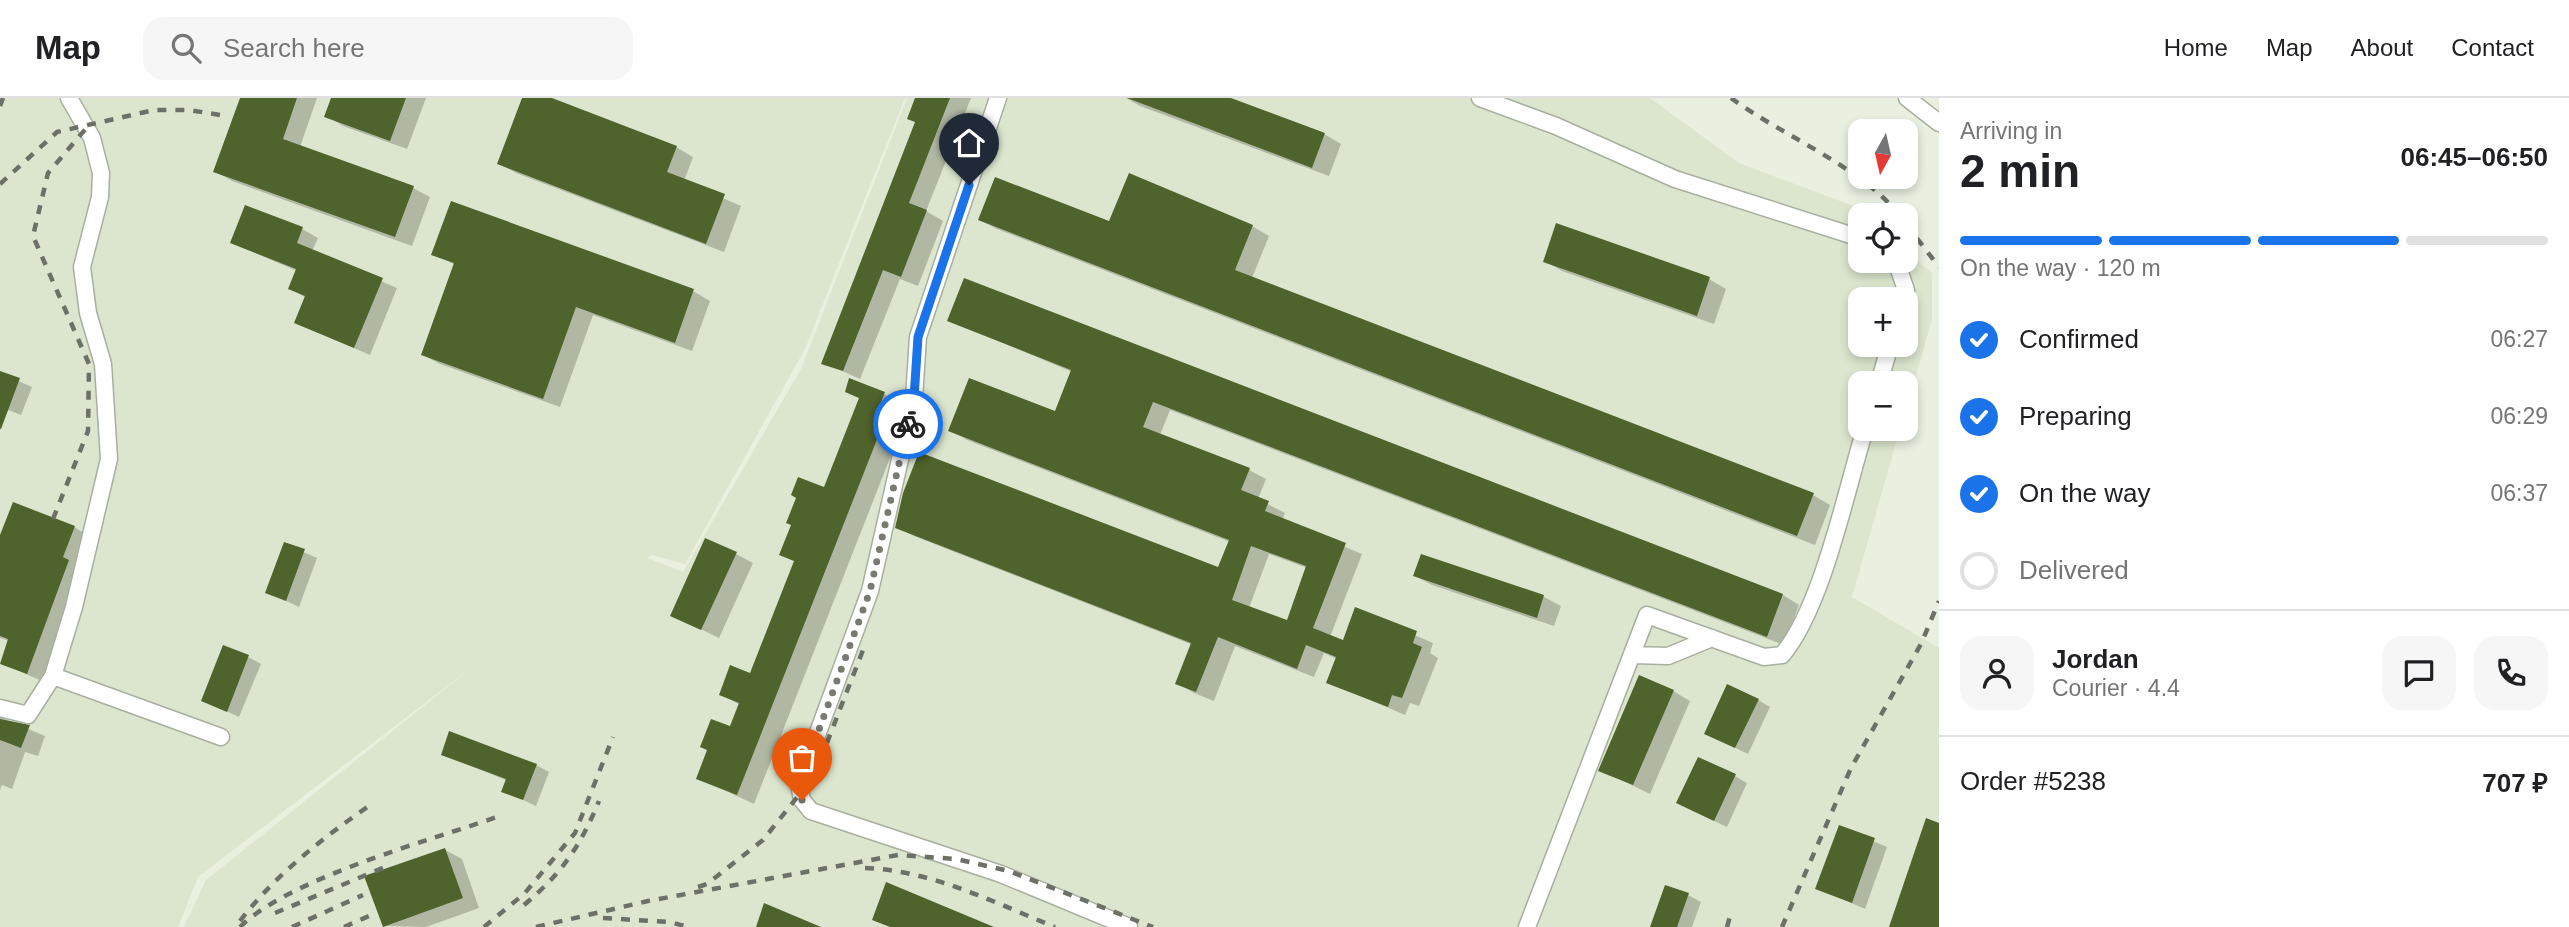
<!DOCTYPE html>
<html lang="en">
<head>
<meta charset="utf-8">
<style>
	:root { --surface:#fff; --page:#f6f6f6; --text:#202124; --muted:#757577; --line:#e0e0e0; --accent:#1a73e8 }
	body { margin:0; font-family:Arial,sans-serif; background:var(--page); color:var(--text); height:100vh; display:flex; flex-direction:column; font-size:26px; white-space:nowrap }
	* { box-sizing:border-box; margin:0 }
	p { font-size:23px; color:var(--muted) }
	.icon { flex:none; width:38px; height:38px; fill:none; stroke:currentColor; stroke-width:2; stroke-linecap:round; stroke-linejoin:round }
	.map { position:relative; flex:1; overflow:hidden }
	.sheet { display:flex; flex-direction:column; background:var(--surface); width:630px }
	.sheet>* { flex:none }
	.needle { width:46px; rotate:188deg }
	.controls { position:absolute; left:1848px; top:21px; display:grid; gap:14px }
	.controls a { display:grid; place-items:center; width:70px; height:70px; border-radius:14px; background:var(--surface); box-shadow:0 4px 10px #0003; font-size:35px }
	.pin { position:absolute; display:grid; place-items:center; width:60px; height:60px; color:#fff; margin:-72px -30px; border-radius:50% 50% 50% 0; rotate:-45deg; box-shadow:0 0 7px #0007 }
	.pin .icon { rotate:45deg }
	.courier { position:absolute; display:grid; place-items:center; width:70px; height:70px; margin:-35px; border:5px solid #1a73e8; border-radius:50%; background:#fff; color:#222; box-shadow:0 2px 9px #0007 }
	.headline em { font-style:normal; font-weight:800 }
	.headline div { display:flex; flex-direction:column-reverse }
	.headline { display:flex; align-items:center; justify-content:space-between; height:119px; padding:0 21px }
	h1 { font-size:46px; font-weight:800; line-height:52px }
	.bar { display:grid; grid-template-columns:repeat(4,1fr); gap:10px 7px; align-content:center; height:84px; padding:0 21px }
	.bar i { height:9px; border-radius:5px; background:var(--line) }
	.bar .active { background:var(--accent) }
	.bar p { grid-column:span 4 }
	.line { display:flex; align-items:center; gap:18px; padding:0 21px; border-top:2px solid var(--line) }
	.line div { flex:1 }
	.round { display:grid; place-items:center; flex:none; width:74px; height:74px; border-radius:21px; background:var(--page) }
	ol { padding:0 21px; list-style:none }
	li { display:flex; align-items:center; gap:21px; height:77px }
	li p { margin-inline-start:auto }
	li .icon { padding:7px; border-radius:50%; background:var(--accent); color:#fff; stroke-width:4 }
	li:last-child { color:var(--muted) }
	li i { width:38px; height:38px; border:4px solid var(--line); border-radius:50% }
	header { display:flex; align-items:center; gap:42px; box-sizing:border-box; height:98px; padding:0 35px; background:var(--surface); border-bottom:2px solid var(--line) }
	header strong { font-size:33px }
	nav { display:flex; gap:38px; margin-inline-start:auto; font-size:24px }
	.search { width:490px; height:63px; background:var(--page); display:flex; align-items:center; gap:18px; box-sizing:border-box; padding:0 24px; border-radius:21px; color:var(--muted); font-size:26px }
	main { display:flex; flex:1; min-height:0 }
	.map>svg:first-child { display:block }
	.built { fill:#dce6ce; fill-rule:evenodd }
	.shadow { fill:#0003; fill-rule:evenodd }
	.building { fill:#4f632c; fill-rule:evenodd }
	.lines { fill:none; stroke-linecap:round; stroke-linejoin:round }
	.minor-casing { stroke:#a8af9f; stroke-width:19 }
	.minor { stroke:#fff; stroke-width:16 }
	.rail { stroke:#6c7067; stroke-width:4.5; stroke-dasharray:9 9; stroke-linecap:butt }
	.done { stroke:#777b72; stroke-width:7; stroke-dasharray:0 12.6 }
	.route { stroke:#1a73e8; stroke-width:9 }
</style>
</head>
<body>
<header>
<strong>Map</strong>
<div class="search"><svg class="icon" aria-label="search" viewBox="0 0 24 24"><circle cx="10" cy="10" r="6"/><path d="M15 15l6 6"/></svg>Search here</div>
<nav><a>Home</a><a>Map</a><a>About</a><a>Contact</a></nav>
</header>
<main>
<div class="map">
<svg width="1939" height="829" viewBox="0 0 1939 829">
	<rect width="100%" height="100%" fill="#e9f0e0"/>
	<path class="built" d="M0,0H905L805,251L685,466L652,457L647,460L683,474L801,271L907,0H1650L1739,65L1859,110L1867,117H1860V163H1906V152L1932,175V222L1906,312V285H1860V331H1900L1852,499L1939,550V829H184L206,782L480,563L198,779L178,829H0ZM1860,201H1906V247H1860Z"/>
	<path class="shadow" d="M241,0H317L300,49L413,90L430,99L412,148L232,83L215,73Z
		M333,0H426L407,51L343,28L327,18Z
		M524,0H547L676,49L693,59L684,83L741,108L724,154L516,75L499,65Z
		M917,0H971L926,113L943,123L918,188L900,181L860,281L824,265L917,25L909,21Z
		M1126,0H1225L1324,36L1341,46L1329,78L1140,8Z
		M452,106L693,193L710,203L692,253L593,217L560,309L440,266L423,257L455,167L434,156Z
		M980,122L1252,128L1269,138L1252,180L1813,397L1830,407L1815,447L997,131Z
		M1557,128L1709,181L1726,191L1714,226L1562,173L1545,163Z
		M302,131L318,140L312,153L397,190L370,257L296,225L306,200L290,190L297,173L232,145Z
		M965,182L1783,497L1799,507L1784,547L1170,312L1160,337L1249,372L1266,381L1258,401L1285,415L1282,422L1362,456L1330,539L1344,544L1356,512L1433,545L1430,555L1438,560L1419,608L1410,605L1405,617L1328,584L1337,561L1324,555L1314,579L1235,548L1214,603L1194,595L1177,585L1193,547L914,438L897,429L1219,472L1230,444L967,342L950,332L1056,315L1072,274L950,222ZM1269,456L1307,470L1288,524L1249,510Z
		M0,275L32,289L21,317L0,309Z
		M847,293L884,296L901,305L894,322L903,327L754,706L698,680L731,630L740,607L721,596L751,577L796,464L781,456L825,391L860,301Z
		M74,429L91,439L44,584L1,565L9,543L0,540V442Z
		M285,446L317,460L299,509L267,494Z
		M736,456L753,465L719,540L672,517Z
		M1422,458L1544,499L1561,508L1554,528L1432,487L1415,478Z
		M248,559L261,566L239,619L203,602Z
		M1673,593L1690,603L1650,696L1601,672Z
		M1758,602L1770,609L1748,656L1719,642Z
		M0,619L45,638L38,658L25,654L12,691L2,687L0,692Z
		M443,656L536,667L549,674L536,708L504,693L508,683Z
		M1735,678L1747,685L1727,729L1691,712Z
		M1840,729L1887,749L1865,811L1817,790Z
		M445,752L462,761L479,810L426,829L384,828Z
		M1688,797L1701,804L1692,829H1652Z"/>
	<path class="building" d="M240,0H297L283,41L414,88L395,139L213,74Z
		M331,0H406L390,43L324,19Z
		M522,0H552L677,48L667,74L725,96L706,146L497,66Z
		M915,0H950L909,105L927,112L901,179L883,172L843,273L821,266L915,24L907,21Z
		M1127,0H1231L1325,35L1312,70Z
		M1129,75L1253,127L1235,172L1814,395L1797,438L978,122L995,79L1109,123Z
		M451,103L694,191L675,245L576,209L543,301L421,257L454,165L431,157Z
		M245,107L303,129L297,145L383,180L354,250L294,225L305,198L288,191L296,171L230,145Z
		M1556,125L1710,179L1697,218L1543,164Z
		M964,180L1783,496L1767,539L1153,304L1143,329L1250,370L1241,392L1269,403L1265,413L1346,445L1313,530L1343,542L1355,509L1417,533L1413,545L1422,549L1402,600L1392,597L1388,609L1326,585L1336,559L1306,547L1297,571L1218,539L1196,594L1175,586L1191,545L895,430L903,395L919,354L1218,469L1229,442L948,333L969,280L1055,313L1071,272L947,223ZM1251,448L1306,468L1287,522L1232,502Z
		M0,273L20,280L1,331H0Z
		M849,280L885,294L878,312L887,316L737,697L696,681L707,652L700,649L711,621L730,628L739,605L719,597L730,567L750,575L794,463L779,457L791,427L786,425L796,400L791,397L798,379L824,389L859,300L845,294Z
		M13,404L75,428L63,459L69,462L27,576L0,566L8,541L0,538V437Z
		M705,440L737,454L701,532L670,518Z
		M284,444L305,451L286,503L265,495Z
		M1421,456L1544,497L1537,520L1413,478Z
		M223,547L249,557L227,614L201,603Z
		M1639,577L1674,592L1633,687L1598,673Z
		M1727,586L1759,601L1735,650L1704,636Z
		M0,621L30,627L21,650L0,642Z
		M449,633L537,666L523,702L501,694L506,681L441,657Z
		M1698,659L1736,676L1714,723L1676,705Z
		M1926,720L1939,725V829H1889Z
		M1839,727L1875,740L1852,805L1815,791Z
		M445,750L463,800L383,829L364,778Z
		M886,784L994,829H890L872,822Z
		M1665,787L1689,795L1677,829H1650Z
		M764,805L821,829H756Z"/>
	<g class="lines">
		<g class="minor-casing">
			<path id="minor" d="M998,0L918,239L914,300L870,493L799,686L802,702L811,713L1001,776L1129,829
				M1480,0L1556,28L1675,81L1860,140
				M1907,0L1939,25
				M1896,163L1906,192L1903,201
				M1879,285L1890,247
				M1633,557L1668,558L1712,540
				M53,578L221,639
				M0,610L28,617L53,578L74,509L109,361L103,266L88,215L82,169L100,99L101,75L92,40L69,0
				M1527,829L1647,517L1764,559L1782,557C1822,510 1846,393 1865,331"/>
		</g>
		<use href="#minor" class="minor"/>
		<path class="rail" d="M1731,0C1781,37 1862,69 1899,117
			M0,8L3,0
			M0,86L57,34L154,12H189L226,18
			M1906,126L1939,169
			M53,421L88,333L89,266L33,138L48,75L89,27
			M865,770C931,772 995,805 1055,829
			M698,789L707,786L763,742L814,678L863,552
			M524,807C562,775 580,749 599,703
			M275,815L385,769
			M603,820L669,824L689,829
			M240,823C276,776 324,739 373,705
			M240,829C290,780 428,743 497,719
			M292,829L363,797
			M344,829L369,818
			M484,829L524,796L575,735L613,639
			M536,829L648,803L898,757L956,761L1009,773L1153,829
			M1727,829L1730,818
			M1782,829L1851,670L1921,546L1939,503"/>
	</g>
	<g class="lines">
		<path class="done" d="M802,702L799,686L870,493L908,326"/>
		<path class="route" d="M908,326L914,300L918,239L969,87"/>
	</g>
</svg>
<div class="controls">
<a><svg class="needle" viewBox="-14 -14 28 28"><path d="M0-13l5 13h-10z" fill="#e53935"/><path d="M0 13l5-13h-10z" fill="#757577"/></svg></a>
<a><svg class="icon" aria-label="locate" viewBox="0 0 24 24"><circle cx="12" cy="12" r="6"/><path d="M12 2v4M12 18v4M2 12h4M18 12h4"/></svg></a>
<a>+</a>
<a>−</a>
</div>
<div class="pin" style="left:802px;top:702px;background:#ea580c"><svg class="icon" aria-label="bag" viewBox="0 0 24 24"><path d="M5 8h14l-1 12H6zM9 8a3 3 0 0 1 6 0"/></svg></div>
<div class="pin" style="left:969px;top:87px;background:#1f2937"><svg class="icon" aria-label="home" viewBox="0 0 24 24"><path d="M3 11l9-7 9 7M6 9v11h12V9"/></svg></div>
<div class="courier" style="left:908px;top:326px"><svg class="icon" aria-label="bike" viewBox="0 0 24 24"><circle cx="6" cy="16" r="4"/><circle cx="18" cy="16" r="4"/><path d="M6 16l4-8h5l3 8M10 8l3 8H6M13 5h3"/></svg></div>
</div>
<section class="sheet">
<div class="headline"><div><h1>2 min</h1><p>Arriving in</p></div><em>06:45–06:50</em></div>
<div class="bar"><i class="active"></i><i class="active"></i><i class="active"></i><i></i><p>On the way · 120 m</p></div>
<ol>
<li><svg class="icon" aria-label="check" viewBox="0 0 24 24"><path d="M5 12l5 5 9-10"/></svg>Confirmed<p>06:27</p></li>
<li><svg class="icon" aria-label="check" viewBox="0 0 24 24"><path d="M5 12l5 5 9-10"/></svg>Preparing<p>06:29</p></li>
<li><svg class="icon" aria-label="check" viewBox="0 0 24 24"><path d="M5 12l5 5 9-10"/></svg>On the way<p>06:37</p></li>
<li><i></i>Delivered</li>
</ol>
<div class="line" style="height:126px"><a class="round"><svg class="icon" aria-label="person" viewBox="0 0 24 24"><circle cx="12" cy="8" r="4"/><path d="M4 21q1-7 8-7t8 7"/></svg></a><div><b>Jordan</b><p>Courier · 4.4</p></div><a class="round"><svg class="icon" aria-label="chat" viewBox="0 0 24 24"><path d="M4 5h16v11H9l-5 4z"/></svg></a><a class="round"><svg class="icon" aria-label="phone" viewBox="0 0 24 24"><path d="M5 4h4l2 5-3 2q2 4 5 5l2-3 5 2v4C11 20 4 13 5 4z"/></svg></a></div>
<div class="line" style="height:91px"><div>Order #5238</div><b>707 ₽</b></div>
</section>
</main>
</body>
</html>
